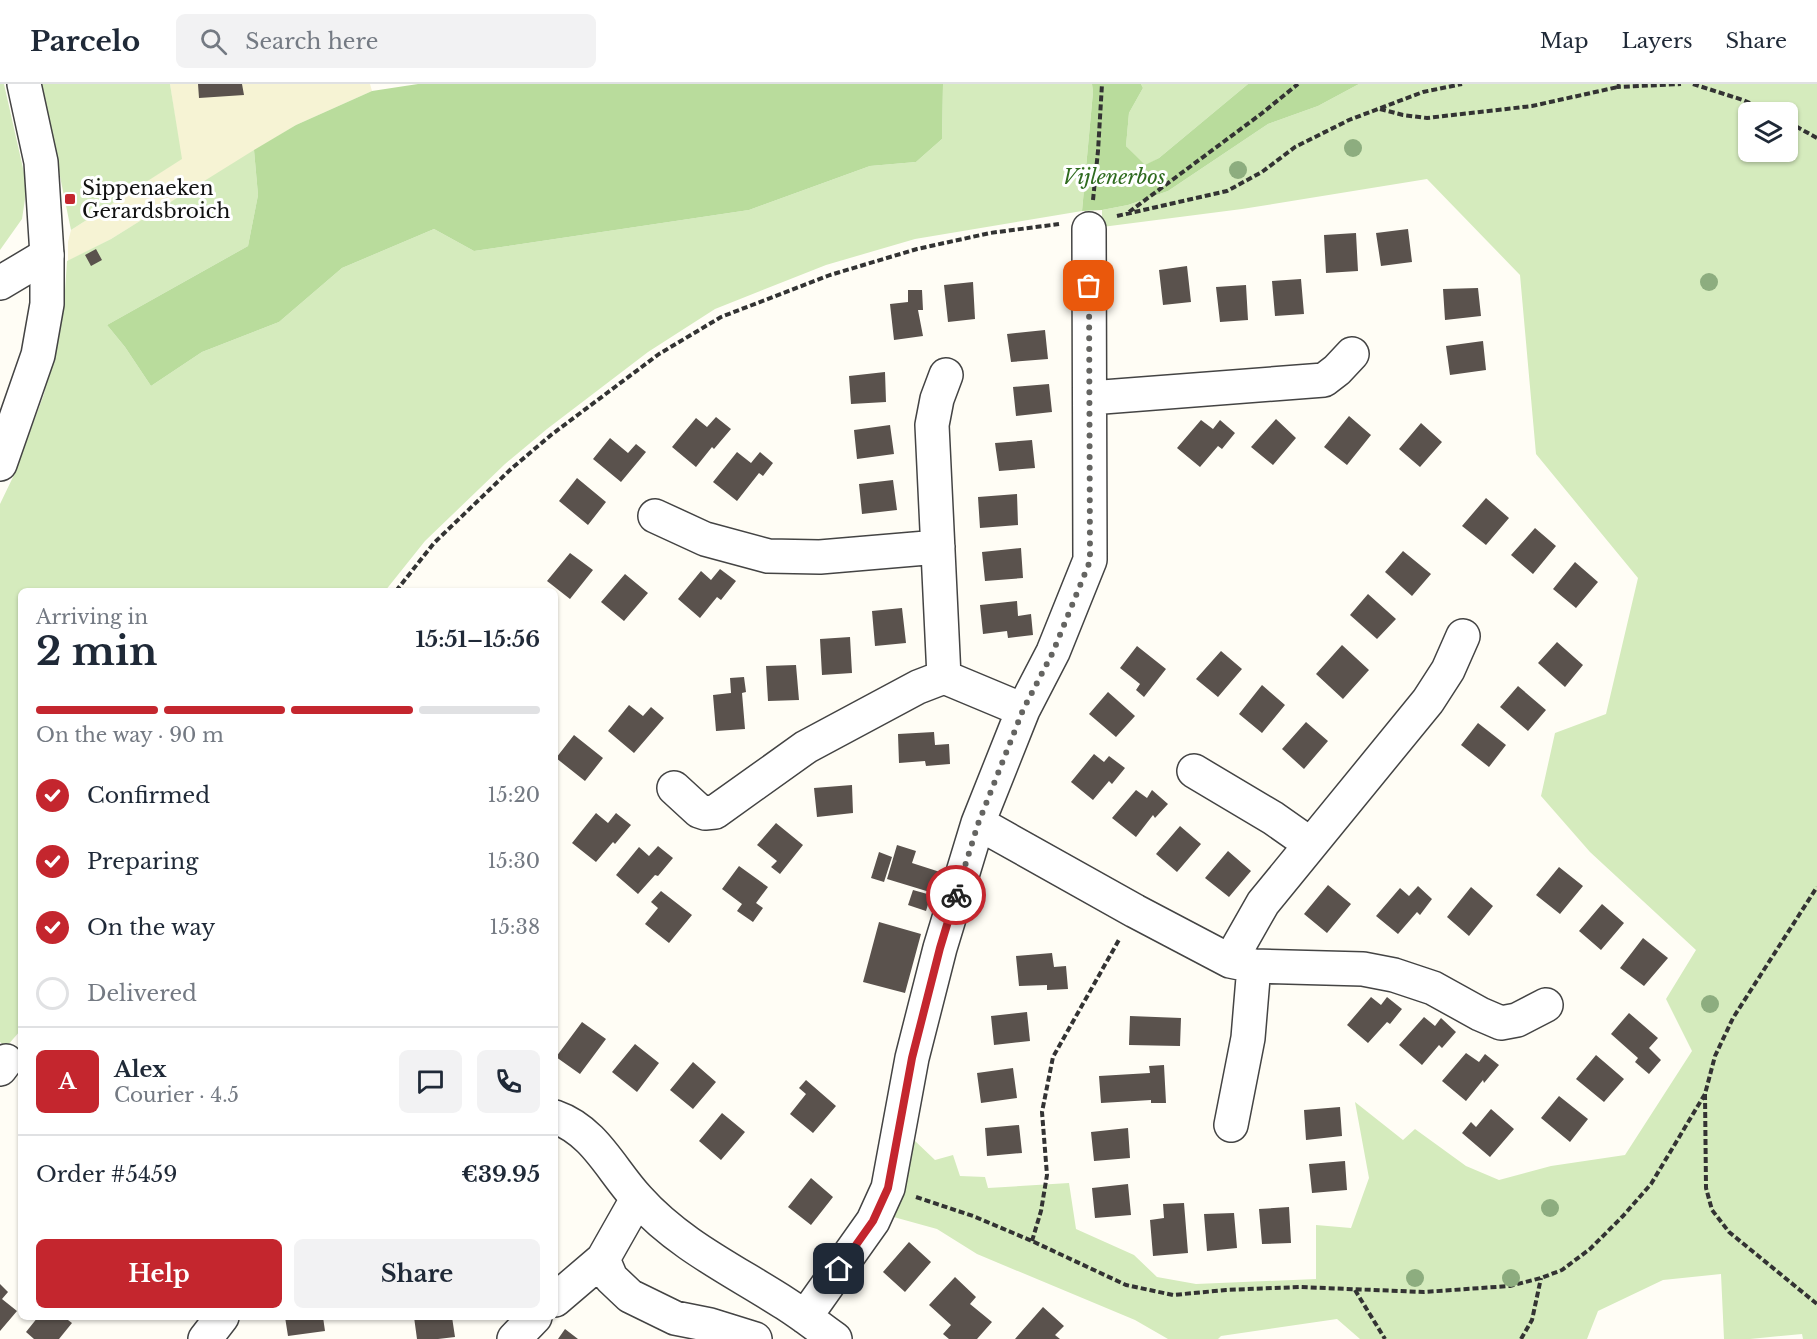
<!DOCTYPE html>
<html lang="en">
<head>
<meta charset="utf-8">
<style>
	:root { --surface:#fff; --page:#f2f2f3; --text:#1f2937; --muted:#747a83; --line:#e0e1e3; --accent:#c4262e }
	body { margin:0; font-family:"Libre Baskerville",serif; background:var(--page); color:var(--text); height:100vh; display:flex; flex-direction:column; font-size:22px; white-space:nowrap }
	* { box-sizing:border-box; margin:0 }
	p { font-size:20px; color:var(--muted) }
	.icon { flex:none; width:33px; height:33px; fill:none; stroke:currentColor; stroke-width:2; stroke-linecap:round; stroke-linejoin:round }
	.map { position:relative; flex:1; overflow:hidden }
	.side { position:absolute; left:18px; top:504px; width:540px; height:732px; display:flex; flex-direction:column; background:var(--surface); border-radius:9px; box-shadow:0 2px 4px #0004 }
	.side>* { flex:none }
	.tools { position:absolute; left:1738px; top:18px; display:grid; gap:12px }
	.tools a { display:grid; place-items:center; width:60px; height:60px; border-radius:9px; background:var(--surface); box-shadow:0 2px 4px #0004; font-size:30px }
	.pin { position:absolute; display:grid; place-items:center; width:51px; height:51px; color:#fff; margin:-26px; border-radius:12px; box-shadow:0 3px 9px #0006 }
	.courier { position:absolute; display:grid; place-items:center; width:60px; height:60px; margin:-30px; border:4px solid #c4262e; border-radius:50%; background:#fff; color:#222; box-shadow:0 2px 8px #0007 }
	.summary em { font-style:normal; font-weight:700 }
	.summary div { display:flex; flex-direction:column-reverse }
	.summary { display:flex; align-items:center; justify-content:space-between; height:102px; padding:0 18px }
	h1 { font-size:39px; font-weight:700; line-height:45px }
	.bar { display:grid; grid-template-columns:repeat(4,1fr); gap:9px 6px; align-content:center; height:72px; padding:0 18px }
	.bar i { height:8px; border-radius:4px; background:var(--line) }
	.bar .on { background:var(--accent) }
	.bar p { grid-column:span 4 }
	.line { display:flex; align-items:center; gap:15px; padding:0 18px; border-top:2px solid var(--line) }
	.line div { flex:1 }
	.round { display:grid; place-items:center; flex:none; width:63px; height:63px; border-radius:9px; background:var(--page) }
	ol { padding:0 18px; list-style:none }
	li { display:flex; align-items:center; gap:18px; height:66px }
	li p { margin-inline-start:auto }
	li .icon { padding:6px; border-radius:50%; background:var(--accent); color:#fff; stroke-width:4 }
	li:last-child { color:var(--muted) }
	li i { width:33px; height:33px; border:3px solid var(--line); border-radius:50% }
	.action { display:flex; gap:12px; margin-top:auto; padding:12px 18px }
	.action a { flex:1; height:69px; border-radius:9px; background:var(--accent); color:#fff; font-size:24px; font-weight:700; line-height:69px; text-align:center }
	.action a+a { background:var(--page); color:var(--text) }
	header { display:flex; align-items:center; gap:36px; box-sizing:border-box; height:84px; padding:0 30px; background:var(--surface); border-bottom:2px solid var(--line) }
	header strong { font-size:28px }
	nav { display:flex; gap:33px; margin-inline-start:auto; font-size:21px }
	.search { width:420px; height:54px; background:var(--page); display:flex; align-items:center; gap:15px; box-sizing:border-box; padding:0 21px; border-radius:9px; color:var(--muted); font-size:22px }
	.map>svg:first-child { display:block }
	.farmland { fill:#f6f3d4 }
	.green { fill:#d5ebbd; fill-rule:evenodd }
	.forest { fill:#b9dc9c }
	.building { fill:#5a524d }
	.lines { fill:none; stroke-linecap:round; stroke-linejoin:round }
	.minor-casing { stroke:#444; stroke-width:36 }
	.tertiary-casing { stroke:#444; stroke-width:36 }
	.path { stroke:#333; stroke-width:4; stroke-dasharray:6 3; stroke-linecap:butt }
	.minor { stroke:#fff; stroke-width:33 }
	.tertiary { stroke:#fff; stroke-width:33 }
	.tree { fill:#8dad7f }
	.done { stroke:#646461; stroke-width:6; stroke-dasharray:0 10.8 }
	.route { stroke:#c4262e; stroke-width:8 }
	.poi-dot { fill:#c4262e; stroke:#fff; stroke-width:2 }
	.labels { text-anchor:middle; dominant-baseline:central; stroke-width:6; stroke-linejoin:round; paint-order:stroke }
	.park-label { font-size:20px; font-style:italic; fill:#2f6b1f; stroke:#fff }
	.poi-label { font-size:20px; fill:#111; stroke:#fff; text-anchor:start }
</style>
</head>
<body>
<header>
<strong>Parcelo</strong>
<div class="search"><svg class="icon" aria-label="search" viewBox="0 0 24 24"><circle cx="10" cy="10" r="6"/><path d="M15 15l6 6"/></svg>Search here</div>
<nav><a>Map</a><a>Layers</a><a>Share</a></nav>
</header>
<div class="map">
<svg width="1817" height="1255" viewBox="0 0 1817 1255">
	<rect width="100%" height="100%" fill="#fffdf5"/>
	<path class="farmland" d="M170,0H370L372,7L296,41L111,155L68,177V158L71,146L181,75Z"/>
	<path class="green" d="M0,0H4L27,102L22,135L0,166Z
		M41,0H170L182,75L71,146Z
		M943,0H1092L1093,8L1082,127L915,155L826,181L715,225L648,268L547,345L505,380L425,457L385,507H21V946L6,963L0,958V420L13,393L44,310L65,207L67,177L111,155L254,66L258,111L248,162L107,241L125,263L151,302L202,268L279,238L342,184L434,145L474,167L749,126L870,82L916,78L942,55Z
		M1141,0H1248L1159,74L1145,82L1126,62L1129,29L1143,4Z
		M1359,0H1817V1255H1803L1802,1250L1750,1255H1724L1721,1190L1663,1196L1598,1227L1587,1255H1360L1337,1235L1221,1252L1218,1255H1168L1135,1236L977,1170L937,1145L890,1132L906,1091L914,1056L935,1076L953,1071L960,1092L985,1093L988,1104L1069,1099L1076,1145L1134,1171L1157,1193L1196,1200L1316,1195V1141L1351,1144L1369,1094L1355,1018L1403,1056L1415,1045L1466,1082L1499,1096L1551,1082L1625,1071L1692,967L1666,915L1696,866L1590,768L1541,712L1555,649L1606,630L1638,494L1536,370L1520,191L1427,95L1242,125L1102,143V126L1128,121L1168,107L1268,40L1318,22ZM1749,28H1788V68H1749Z"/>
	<path class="forest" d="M418,0H943L942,55L916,78L870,82L749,126L474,167L434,145L342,184L279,238L202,268L151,302L125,263L107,241L248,162L258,111L254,66L296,41L372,7Z
		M1092,0H1141L1143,4L1129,29L1126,62L1145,81L1159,74L1248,0H1359L1318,22L1268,40L1168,107L1128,121L1102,126L1082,127L1093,8Z"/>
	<path class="building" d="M198,0H242L244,11L199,14Z
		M1408,145L1412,178L1381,182L1376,149Z
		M1356,149L1358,187L1326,189L1324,151Z
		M96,165L102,176L91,182L85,171Z
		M1187,182L1191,218L1163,221L1159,186Z
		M1301,195L1304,230L1275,232L1272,197Z
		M973,198L975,235L948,238L944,201Z
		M1246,201L1248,236L1220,238L1216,203Z
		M1478,204L1481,232L1445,236L1443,205Z
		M908,206H922L923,226H918L923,252L894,256L890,220L908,218Z
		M1045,246L1048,275L1011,278L1007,250Z
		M1483,257L1486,286L1450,291L1446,262Z
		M885,288L886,318L851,320L849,292Z
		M1049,300L1052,328L1016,332L1013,303Z
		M1349,332L1371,351L1347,381L1324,363Z
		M716,333L731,345L714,365L712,363L696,383L672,363L696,334L707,343Z
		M1276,335L1296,354L1273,381L1251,363Z
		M1201,336L1213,345L1220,336L1235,349L1222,365L1218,362L1200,383L1177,364Z
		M1421,339L1442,358L1420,383L1399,365Z
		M890,341L894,370L857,375L854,346Z
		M610,354L628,369L636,360L646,368L621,398L593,375Z
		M1032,356L1035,384L999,387L995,359Z
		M737,368L751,379L760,368L773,379L763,392L759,389L737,417L713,398Z
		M577,394L606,418L588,441L559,417Z
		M893,396L897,426L862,430L859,400Z
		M1017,410L1018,441L980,444L978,413Z
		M1486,414L1509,434L1486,461L1462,442Z
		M1535,444L1556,462L1533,490L1511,471Z
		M1021,464L1023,494L985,497L982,468Z
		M1403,467L1431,490L1412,512L1385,488Z
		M570,469L593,486L570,515L547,497Z
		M1575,478L1598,498L1576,524L1553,505Z
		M720,485L736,497L721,516L717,513L700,534L678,515L701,487L711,496Z
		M625,490L648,509L624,537L601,518Z
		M1368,510L1396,535L1377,555L1350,531Z
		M1017,517L1018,532L1031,530L1033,551L1008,554L1007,547L983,550L980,521Z
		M902,524L906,559L875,562L872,527Z
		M850,553L852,589L822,591L820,555Z
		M1557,558L1583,581L1565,603L1538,579Z
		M1342,561L1369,586L1343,615L1316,590Z
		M1137,562L1166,585L1144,613L1136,606L1140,600L1120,584Z
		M1221,567L1242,585L1218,613L1196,595Z
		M796,581L799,616L768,617L766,582Z
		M744,593L746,608L742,609L745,645L716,647L713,611L731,609L730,594Z
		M1262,601L1285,621L1262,649L1239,630Z
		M1518,602L1546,626L1528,647L1500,623Z
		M1108,608L1135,632L1116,653L1089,630Z
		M629,621L643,632L651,623L664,634L634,669L608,647Z
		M1306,638L1328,657L1304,685L1282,665Z
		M1478,639L1506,661L1489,683L1461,661Z
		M934,648L935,661L949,660L950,680L926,682L925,677L899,679L898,650Z
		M574,651L603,674L585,697L556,674Z
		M1094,670L1104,678L1109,672L1125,684L1112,700L1109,697L1093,716L1071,698Z
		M852,701L853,729L817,733L814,704Z
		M1136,706L1147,714L1152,706L1168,720L1155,734L1153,731L1136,753L1112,734Z
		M596,729L608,739L616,729L631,741L615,760L613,758L596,778L572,759Z
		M776,739L803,761L780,790L771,783L777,777L757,761Z
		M1180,742L1201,760L1177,788L1156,770Z
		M897,761L916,767L912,779L940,788L933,809L887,795Z
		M658,762L673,774L658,792L655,791L638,810L616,791L639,763L649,772Z
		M1228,767L1251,787L1229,813L1205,794Z
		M879,768L892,773L884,798L871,794Z
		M739,782L768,803L756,819L763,824L753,838L737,827L742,820L722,805Z
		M1559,783L1583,802L1560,830L1536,811Z
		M1328,801L1351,820L1327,849L1304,830Z
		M1418,802L1432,815L1420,831L1417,828L1398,850L1376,832L1400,804L1409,812Z
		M1471,803L1493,822L1469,852L1447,833Z
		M913,806L931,811L926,827L908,821Z
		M661,807L692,831L669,859L645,840L658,824L651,818Z
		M1602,820L1624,839L1601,866L1579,847Z
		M879,838L921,850L905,909L863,898Z
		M1643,854L1668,874L1644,902L1620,884Z
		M1052,869L1054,883L1066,882L1068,905L1047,906V901L1019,902L1016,872Z
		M1371,913L1381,921L1387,913L1402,925L1390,940L1387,938L1368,959L1347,941Z
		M1027,928L1030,957L994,961L991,932Z
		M1629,929L1658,954L1649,964L1661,976L1649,990L1635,978L1638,974L1611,950Z
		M1130,932L1181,934L1180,962L1129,961Z
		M1424,933L1435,942L1441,934L1456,948L1442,964L1439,961L1422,981L1399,961Z
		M582,938L606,955L580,990L556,973Z
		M635,960L659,979L637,1008L612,988Z
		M1466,969L1479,978L1485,970L1499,981L1484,999L1483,996L1466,1017L1442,997Z
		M1596,971L1624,995L1604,1018L1576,995Z
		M693,978L716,998L693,1025L670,1006Z
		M1164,981L1166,1019H1151V1016L1101,1019L1099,992L1150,989L1149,982Z
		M1013,984L1017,1014L981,1019L977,989Z
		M806,996L836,1022L813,1049L790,1030L806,1010L799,1004Z
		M1559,1012L1588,1035L1570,1058L1541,1034Z
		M1340,1023L1342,1052L1306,1056L1304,1026Z
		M1491,1025L1514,1045L1490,1073L1462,1049L1471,1038L1476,1043Z
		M722,1029L745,1048L721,1076L699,1057Z
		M1019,1041L1022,1069L987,1072L985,1044Z
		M1128,1044L1130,1074L1094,1077L1091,1048Z
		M1345,1077L1347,1106L1312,1109L1309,1080Z
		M811,1094L833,1113L811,1141L788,1123Z
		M1128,1100L1131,1131L1095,1134L1092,1104Z
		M1184,1119L1188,1169L1153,1172L1150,1136L1164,1134L1163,1120Z
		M1289,1123L1291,1159L1262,1160L1259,1125Z
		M1234,1129L1237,1164L1207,1167L1204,1130Z
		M909,1158L931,1178L905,1208L883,1188Z
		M955,1193L976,1213L970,1220L992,1238L977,1255H949L943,1250L951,1241L929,1221Z
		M0,1200L8,1208L2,1215L17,1227L0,1247Z
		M1043,1223L1064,1242L1055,1251L1060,1255H1015Z
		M38,1233H64L72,1239L59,1255H34L26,1248Z
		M285,1233H323L325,1247L288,1252Z
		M414,1233H452L455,1253L438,1255H417Z
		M565,1245L578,1255H558Z"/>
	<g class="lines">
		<g class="minor-casing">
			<path id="minor" d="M0,199L47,171
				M946,291L937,315L932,341L944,593L1023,626
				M1090,314L1324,296L1337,286L1352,270
				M655,432L705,455L768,472L820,473L938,463
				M1194,687L1273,734L1310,760
				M674,704L699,727L705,729L715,728L806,663L918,603L944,593
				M978,739L1135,827L1230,877L1254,882L1363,885L1394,891L1433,904L1480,930L1501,939L1517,936L1546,921
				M1230,877L1263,819L1428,617L1448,586L1463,552
				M0,985L6,977
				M555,1033C595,1047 611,1086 638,1115C679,1161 735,1187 786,1220C803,1231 819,1243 835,1255
				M1231,1041L1248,954L1254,882
				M603,1175L611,1194L630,1212L675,1234L710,1241L755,1255
				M555,1216L603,1175L637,1115
				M805,1233L873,1137L888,1104L912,974L940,864L978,739L1023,626L1053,568L1090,476L1089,145
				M205,1255L222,1233
				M514,1255L535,1233"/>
		</g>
		<g class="tertiary-casing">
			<path id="tertiary" d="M0,380L38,271L47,220V171L41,78L24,0"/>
		</g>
		<path class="path" d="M1619,0L1618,3L1681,0
			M1693,0L1743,16L1769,28
			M1380,25L1403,31L1427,34L1532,22L1618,3
			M1788,38L1817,54
			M1093,116L1098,67L1102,0
			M1129,128L1261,30L1298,0
			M1117,132L1227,107L1262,88L1295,63L1349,36L1423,8L1462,0
			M396,507L434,459L511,385L551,351L659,270L721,233L830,191L917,165L990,149L1059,140
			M1705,1010L1706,1104L1712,1126L1729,1148L1817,1220
			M916,1113L973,1132L1032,1157L1126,1201L1173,1211L1226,1206L1299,1203L1424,1208L1510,1202L1541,1194L1562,1186L1590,1165L1623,1132L1651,1100L1705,1010L1715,972L1733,934L1817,803
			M1032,1157L1041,1127L1047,1091L1042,1028L1053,973L1120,854
			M1355,1206L1385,1255
			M1521,1255L1532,1236L1541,1194"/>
		<use href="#minor" class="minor"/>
		<use href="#tertiary" class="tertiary"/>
	</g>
	<g class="tree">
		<circle cx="1353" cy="64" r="9"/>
		<circle cx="1238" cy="86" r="9"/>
		<circle cx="1709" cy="198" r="9"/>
		<circle cx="1710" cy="920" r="9"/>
		<circle cx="1550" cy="1124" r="9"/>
		<circle cx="1415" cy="1194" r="9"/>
		<circle cx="1511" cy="1194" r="9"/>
	</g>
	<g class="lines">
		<path class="done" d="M956,811L978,740L1023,626L1053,568L1090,477L1089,202"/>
		<path class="route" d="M839,1185L873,1137L888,1104L912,974L940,864L956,811"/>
	</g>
	<rect class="poi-dot" x="64" y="109" width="12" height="12" rx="3"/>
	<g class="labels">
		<g class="park-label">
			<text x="1114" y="93">Vijlenerbos</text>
		</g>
		<g class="poi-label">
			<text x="82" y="104">Sippenaeken<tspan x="82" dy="23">Gerardsbroich</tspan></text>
		</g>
	</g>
</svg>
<div class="tools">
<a><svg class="icon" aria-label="layers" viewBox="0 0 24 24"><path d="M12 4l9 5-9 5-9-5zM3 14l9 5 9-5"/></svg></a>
</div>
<div class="pin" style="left:1089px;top:202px;background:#ea580c"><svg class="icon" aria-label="bag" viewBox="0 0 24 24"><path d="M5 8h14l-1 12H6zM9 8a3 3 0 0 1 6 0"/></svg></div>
<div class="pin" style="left:839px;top:1185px;background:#1f2937"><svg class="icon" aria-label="home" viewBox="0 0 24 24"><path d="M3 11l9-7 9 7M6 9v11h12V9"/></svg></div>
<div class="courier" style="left:956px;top:811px"><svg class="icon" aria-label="bike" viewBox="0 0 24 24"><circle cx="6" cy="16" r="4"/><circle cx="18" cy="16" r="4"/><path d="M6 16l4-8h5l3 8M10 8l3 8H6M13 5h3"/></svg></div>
<section class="side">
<div class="summary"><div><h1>2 min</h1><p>Arriving in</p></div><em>15:51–15:56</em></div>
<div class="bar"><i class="on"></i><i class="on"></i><i class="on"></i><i></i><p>On the way · 90 m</p></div>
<ol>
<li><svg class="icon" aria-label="check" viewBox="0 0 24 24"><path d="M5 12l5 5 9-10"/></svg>Confirmed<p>15:20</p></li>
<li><svg class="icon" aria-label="check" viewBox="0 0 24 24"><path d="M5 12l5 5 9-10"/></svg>Preparing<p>15:30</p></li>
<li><svg class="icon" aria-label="check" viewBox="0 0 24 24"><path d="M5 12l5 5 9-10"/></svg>On the way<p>15:38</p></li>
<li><i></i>Delivered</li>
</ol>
<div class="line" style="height:108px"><b class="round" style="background:var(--accent);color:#fff">A</b><div><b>Alex</b><p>Courier · 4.5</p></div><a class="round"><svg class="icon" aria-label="chat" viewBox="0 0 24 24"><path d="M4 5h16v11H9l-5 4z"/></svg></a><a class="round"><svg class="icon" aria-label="phone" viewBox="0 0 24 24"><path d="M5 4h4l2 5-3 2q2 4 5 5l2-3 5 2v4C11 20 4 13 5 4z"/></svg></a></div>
<div class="line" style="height:78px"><div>Order #5459</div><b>€39.95</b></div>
<div class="action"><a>Help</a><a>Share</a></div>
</section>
</div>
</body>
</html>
